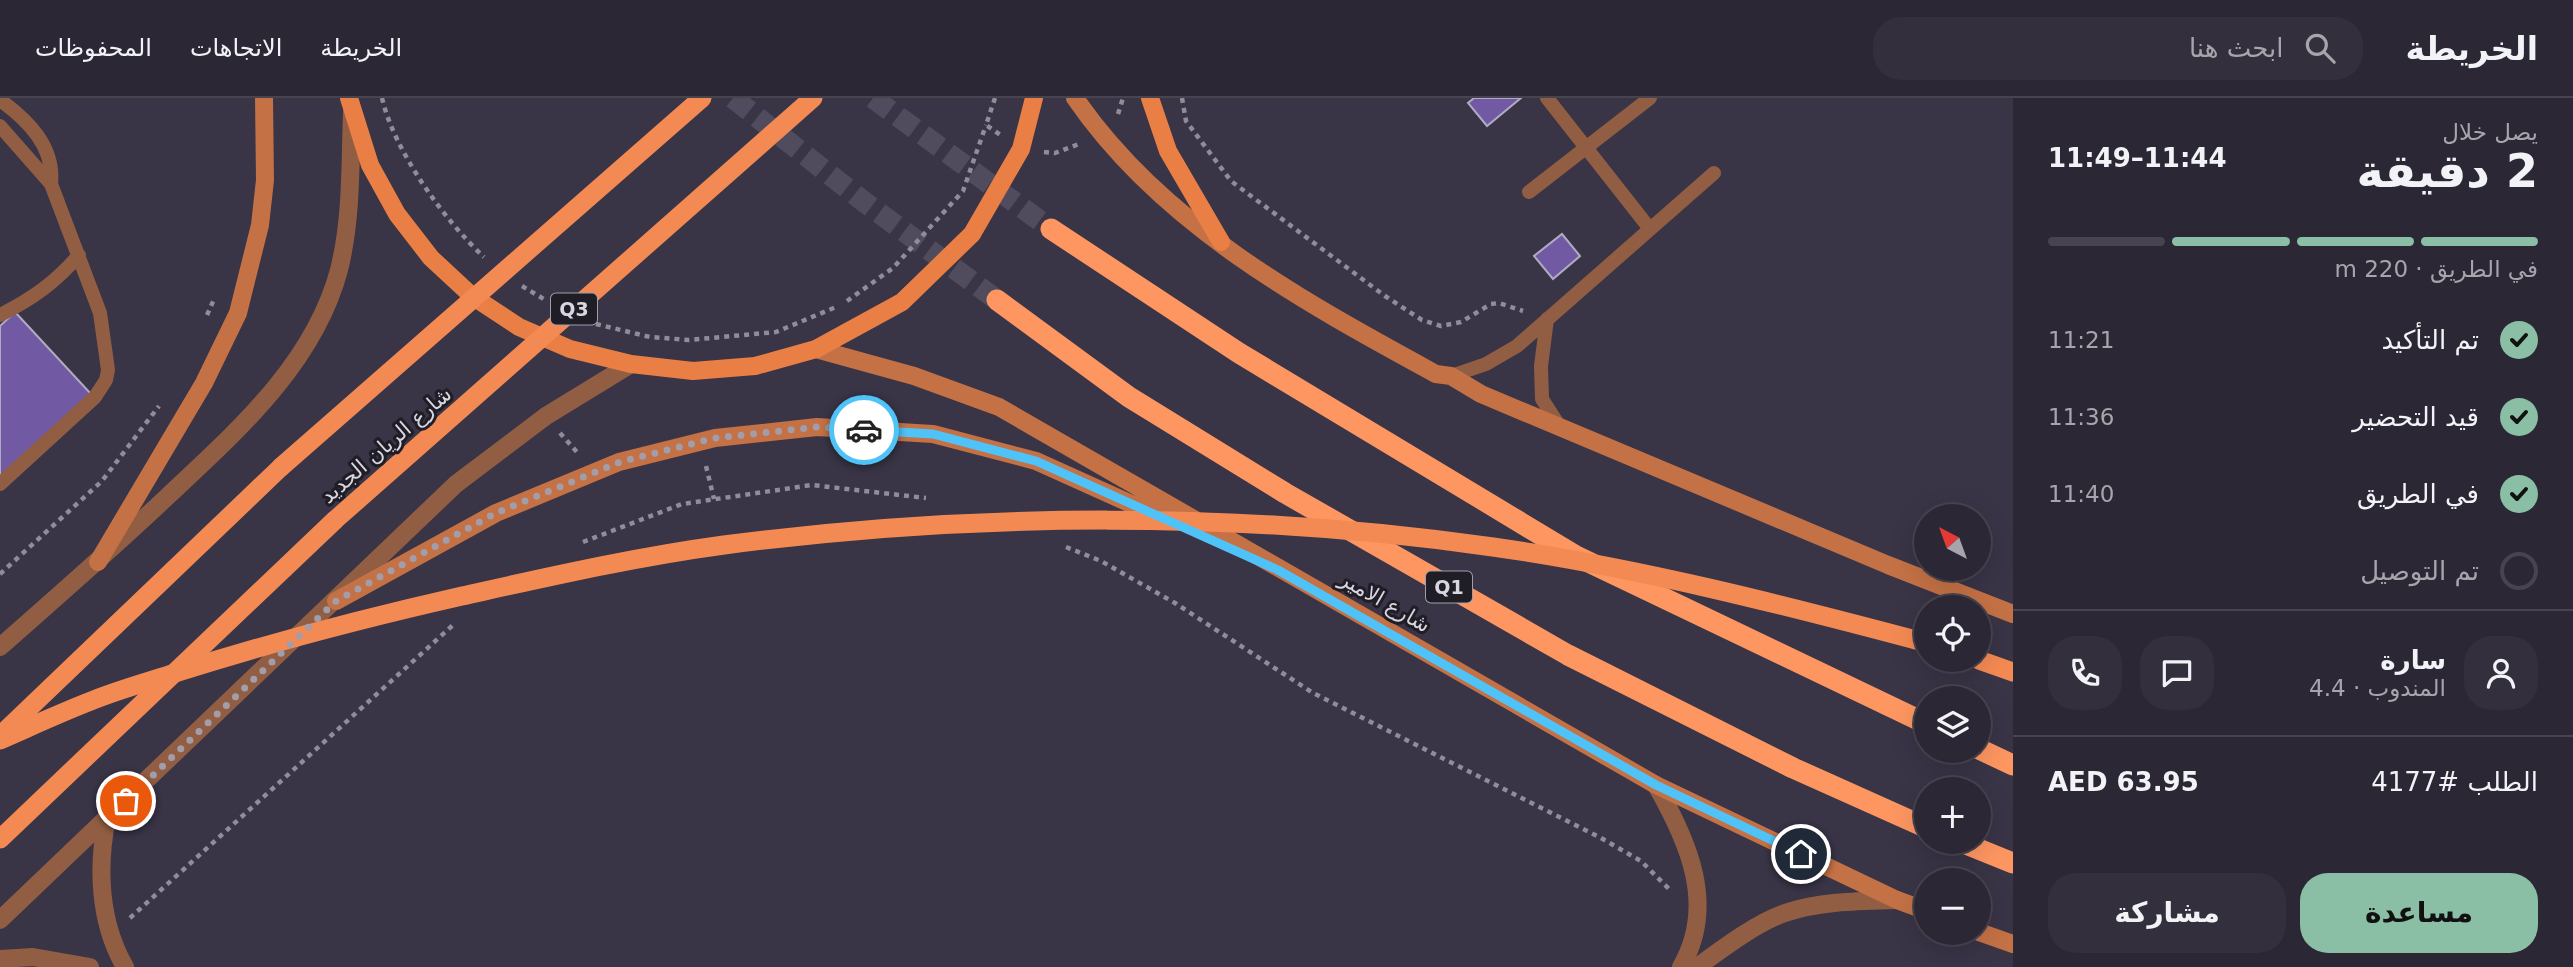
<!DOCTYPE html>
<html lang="ar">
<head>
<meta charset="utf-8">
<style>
	:root { --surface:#2b2734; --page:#332f3c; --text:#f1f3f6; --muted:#a6a5ac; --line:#47444f; --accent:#8abfa5 }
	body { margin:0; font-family:"DejaVu Sans",Cairo,sans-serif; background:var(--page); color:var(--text); direction:rtl; height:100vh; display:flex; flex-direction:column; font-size:26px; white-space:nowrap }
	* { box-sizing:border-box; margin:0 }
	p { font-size:23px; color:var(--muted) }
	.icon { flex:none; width:38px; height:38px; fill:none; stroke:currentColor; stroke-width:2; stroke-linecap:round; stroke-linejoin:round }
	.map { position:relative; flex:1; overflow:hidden; direction:ltr }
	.sheet { display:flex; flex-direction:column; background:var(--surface); width:560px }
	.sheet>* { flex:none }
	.needle { width:46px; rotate:319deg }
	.tools { position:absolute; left:1914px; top:406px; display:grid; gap:14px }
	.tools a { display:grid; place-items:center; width:77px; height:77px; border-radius:50%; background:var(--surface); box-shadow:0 7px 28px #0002,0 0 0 2px var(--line); font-size:35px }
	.pin { position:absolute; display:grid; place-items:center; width:60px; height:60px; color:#fff; margin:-30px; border:4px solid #fff; border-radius:50%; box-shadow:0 2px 7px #0007 }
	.courier { position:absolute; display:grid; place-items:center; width:70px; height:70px; margin:-35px; border:5px solid #4fc3f7; border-radius:50%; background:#fff; color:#222; box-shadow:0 2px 9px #0007 }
	.head em { font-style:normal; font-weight:700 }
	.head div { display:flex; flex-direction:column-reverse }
	.head { display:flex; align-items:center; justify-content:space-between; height:119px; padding:0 35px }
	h1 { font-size:46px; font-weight:700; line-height:52px }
	.bar { display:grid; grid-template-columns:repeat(4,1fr); gap:10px 7px; align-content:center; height:84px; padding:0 35px }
	.bar i { height:9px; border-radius:5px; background:var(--line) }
	.bar .on { background:var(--accent) }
	.bar p { grid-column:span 4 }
	.line { display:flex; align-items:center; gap:18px; padding:0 35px; border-top:2px solid var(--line) }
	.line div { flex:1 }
	.round { display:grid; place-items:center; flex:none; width:74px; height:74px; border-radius:28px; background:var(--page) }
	ol { padding:0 35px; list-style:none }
	li { display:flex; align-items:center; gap:21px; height:77px }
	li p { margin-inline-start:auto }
	li .icon { padding:7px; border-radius:50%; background:var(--accent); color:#111; stroke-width:4 }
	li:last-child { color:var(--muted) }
	li i { width:38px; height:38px; border:4px solid var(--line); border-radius:50% }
	.cta { display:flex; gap:14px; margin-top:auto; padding:14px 35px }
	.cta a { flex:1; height:80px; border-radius:28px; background:var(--accent); color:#111; font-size:28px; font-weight:700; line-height:80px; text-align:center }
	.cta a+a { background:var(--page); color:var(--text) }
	header { display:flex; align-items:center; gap:42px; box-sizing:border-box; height:98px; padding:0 35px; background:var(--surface); border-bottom:2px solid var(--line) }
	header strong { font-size:33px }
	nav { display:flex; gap:38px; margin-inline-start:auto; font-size:24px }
	.search { width:490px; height:63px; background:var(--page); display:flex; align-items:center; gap:18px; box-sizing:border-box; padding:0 24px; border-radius:28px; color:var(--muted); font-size:26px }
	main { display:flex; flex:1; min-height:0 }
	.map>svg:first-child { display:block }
	.building { fill:#7159a3; stroke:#b0abc1; stroke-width:2 }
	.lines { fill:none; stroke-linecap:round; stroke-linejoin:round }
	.motorway-tunnel { stroke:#514c5d; stroke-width:21; stroke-dasharray:21 10; stroke-linecap:butt }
	.path { stroke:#908c9a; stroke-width:4.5; stroke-dasharray:5 5; stroke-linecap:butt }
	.service { stroke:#925e43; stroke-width:14 }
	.minor { stroke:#925e43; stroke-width:18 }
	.tertiary { stroke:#925e43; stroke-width:18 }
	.secondary { stroke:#c47145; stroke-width:18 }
	.primary { stroke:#ea7f45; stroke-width:18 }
	.trunk { stroke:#f48a53; stroke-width:19 }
	.motorway { stroke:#fd9661; stroke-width:21 }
	.trunk-bridge { stroke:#f48a53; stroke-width:19 }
	.done { stroke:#a19dab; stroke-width:7; stroke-dasharray:0 12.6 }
	.route { stroke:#4fc3f7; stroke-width:9 }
	.labels { text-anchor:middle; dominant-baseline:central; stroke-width:6; stroke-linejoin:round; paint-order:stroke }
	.shield { fill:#1f1d26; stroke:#a19eaa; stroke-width:2 }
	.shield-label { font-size:19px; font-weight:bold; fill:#d9d6e2 }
	.street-label { font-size:21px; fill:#d9d6e2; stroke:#1f1d26 }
</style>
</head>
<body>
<header>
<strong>الخريطة</strong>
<div class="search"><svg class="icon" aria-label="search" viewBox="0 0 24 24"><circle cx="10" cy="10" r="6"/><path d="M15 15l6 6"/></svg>ابحث هنا</div>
<nav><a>الخريطة</a><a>الاتجاهات</a><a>المحفوظات</a></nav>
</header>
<main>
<section class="sheet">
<div class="head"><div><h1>2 دقيقة</h1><p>يصل خلال</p></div><em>11:44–11:49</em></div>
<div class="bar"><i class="on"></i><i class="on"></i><i class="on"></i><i></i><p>في الطريق · 220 m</p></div>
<ol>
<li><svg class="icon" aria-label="check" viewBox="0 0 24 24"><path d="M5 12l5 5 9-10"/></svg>تم التأكيد<p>11:21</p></li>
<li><svg class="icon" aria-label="check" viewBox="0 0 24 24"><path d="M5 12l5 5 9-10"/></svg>قيد التحضير<p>11:36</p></li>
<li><svg class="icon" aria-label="check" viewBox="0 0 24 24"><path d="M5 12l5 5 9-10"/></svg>في الطريق<p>11:40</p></li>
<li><i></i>تم التوصيل</li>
</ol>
<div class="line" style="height:126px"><a class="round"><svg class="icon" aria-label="person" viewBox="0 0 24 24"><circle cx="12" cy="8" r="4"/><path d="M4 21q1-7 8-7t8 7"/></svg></a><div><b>سارة</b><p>المندوب · 4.4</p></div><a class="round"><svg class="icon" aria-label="chat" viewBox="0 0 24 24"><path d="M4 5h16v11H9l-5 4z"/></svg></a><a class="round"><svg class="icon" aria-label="phone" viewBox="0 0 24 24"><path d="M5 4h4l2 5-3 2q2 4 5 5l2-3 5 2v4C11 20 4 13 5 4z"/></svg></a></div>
<div class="line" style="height:91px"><div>الطلب #4177</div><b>AED 63.95</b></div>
<div class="cta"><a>مساعدة</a><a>مشاركة</a></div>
</section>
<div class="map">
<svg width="2013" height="869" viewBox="0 0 2013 869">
	<rect width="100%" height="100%" fill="#393446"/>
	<path class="building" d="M1474,0H1521L1487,28L1468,5Z
		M1562,136L1580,158L1553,181L1534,158Z
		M15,214L91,296L0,380V228Z"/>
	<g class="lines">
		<path class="motorway-tunnel" d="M733,0L863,103L997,202
			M873,0L1051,131"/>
		<path class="path" d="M382,0C394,53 445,123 484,159
			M995,0L986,27L1002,38
			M1182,0L1186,23L1231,83L1385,198L1422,222L1441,228L1461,224L1491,206L1499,205L1523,213
			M1118,16L1123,0
			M1044,54L1055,55L1079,46
			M522,188L547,203
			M847,203L893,170L963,93L986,27
			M207,217L215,199
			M596,226L650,239L689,242L776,234L836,209
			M560,335L577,354
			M706,368L714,401
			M583,444L682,406L812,387L926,400
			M1066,449L1101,463L1175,505L1313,595L1601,740L1641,763L1671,793
			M0,476L102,383L159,308
			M130,820L453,527"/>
		<path class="service" d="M1547,0L1650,131
			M0,2C28,22 55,49 51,86
			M0,28L51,86L100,215L108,272L106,282L95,299L0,386
			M1529,94L1650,0
			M0,217C32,201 56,184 79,157
			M1547,221L1541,268L1542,301L1560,329
			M1451,278L1486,266L1517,248L1714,75"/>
		<path class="minor" d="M1656,687C1688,743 1717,807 1681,869
			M107,720C97,769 99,824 125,869
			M0,861L33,859L90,869
			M1697,869C1722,851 1756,825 1785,815C1821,803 1859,803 1897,802"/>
		<path class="tertiary" d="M0,549C57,499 114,449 169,397C237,333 314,266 339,172C352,120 350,66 352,14
			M0,822L456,386L546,318L631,266"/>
		<path class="secondary" d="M1075,0C1162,127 1304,204 1436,276L1451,278L1481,296L1888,467L2013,516
			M816,251L914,278L999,309L1656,687L1897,802L1927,813
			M98,464L204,285L238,215L260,127L265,82L264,0
			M336,503L496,415L619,364L715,340L817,329L933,336L1036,363L1169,423
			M1979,834L2013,846"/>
		<path class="primary" d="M349,0L370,67L397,116L431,160L472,198L519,229L570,251L631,266L693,273L755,268L816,251L902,204L972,136L1021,51L1034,0
			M1150,0L1168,53L1221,144"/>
		<path class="trunk" d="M1979,562L2013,574
			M0,638L281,369
			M0,741L335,422"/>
		<path class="motorway" d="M1051,131L1239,255L1576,458L1927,626
			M997,202L1129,299L1285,395L1568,557L1793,670L1927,730
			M1979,651L2013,667
			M1961,744L2013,765"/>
		<path class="trunk-bridge" d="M281,369L702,0
			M335,422L813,0
			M0,642C30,629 60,615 91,603C118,592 147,584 175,575C269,545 365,520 462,498C548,479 635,459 724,447C975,414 1242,413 1493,449C1640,470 1784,507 1927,545"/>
	</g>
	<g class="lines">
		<path class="done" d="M126,703L336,503L496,415L620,364L715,340L817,329L864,332"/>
		<path class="route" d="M864,332L933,336L1036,363L1278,472L1656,687L1801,756"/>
	</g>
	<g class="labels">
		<g class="shield">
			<rect x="551" y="195.5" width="46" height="31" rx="5"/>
			<rect x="1426" y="473.5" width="46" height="31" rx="5"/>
		</g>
		<g class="shield-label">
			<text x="574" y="211">Q3</text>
			<text x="1449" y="489">Q1</text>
		</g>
		<g class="street-label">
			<text transform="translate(386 347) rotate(-41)">شارع الريان الجديد</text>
			<text transform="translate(1385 504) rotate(30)">شارع الامير</text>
		</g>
	</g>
</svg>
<div class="tools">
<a><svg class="needle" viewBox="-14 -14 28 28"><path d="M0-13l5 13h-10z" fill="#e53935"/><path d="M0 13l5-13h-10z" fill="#a6a5ac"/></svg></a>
<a><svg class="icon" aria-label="locate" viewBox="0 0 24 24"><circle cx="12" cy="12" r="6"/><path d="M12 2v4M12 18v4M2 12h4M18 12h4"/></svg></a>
<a><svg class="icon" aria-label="layers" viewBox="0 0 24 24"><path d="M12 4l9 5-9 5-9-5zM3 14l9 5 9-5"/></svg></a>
<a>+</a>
<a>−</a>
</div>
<div class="pin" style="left:126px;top:703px;background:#ea580c"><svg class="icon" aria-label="bag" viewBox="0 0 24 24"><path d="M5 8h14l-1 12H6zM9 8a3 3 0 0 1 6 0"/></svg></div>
<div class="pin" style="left:1801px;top:756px;background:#1f2937"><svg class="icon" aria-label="home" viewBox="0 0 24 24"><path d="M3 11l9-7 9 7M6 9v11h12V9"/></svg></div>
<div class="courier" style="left:864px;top:332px"><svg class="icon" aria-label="car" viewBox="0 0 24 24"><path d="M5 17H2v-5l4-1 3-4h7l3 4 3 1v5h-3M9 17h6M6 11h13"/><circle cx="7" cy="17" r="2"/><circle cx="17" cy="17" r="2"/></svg></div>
</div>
</main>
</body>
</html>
